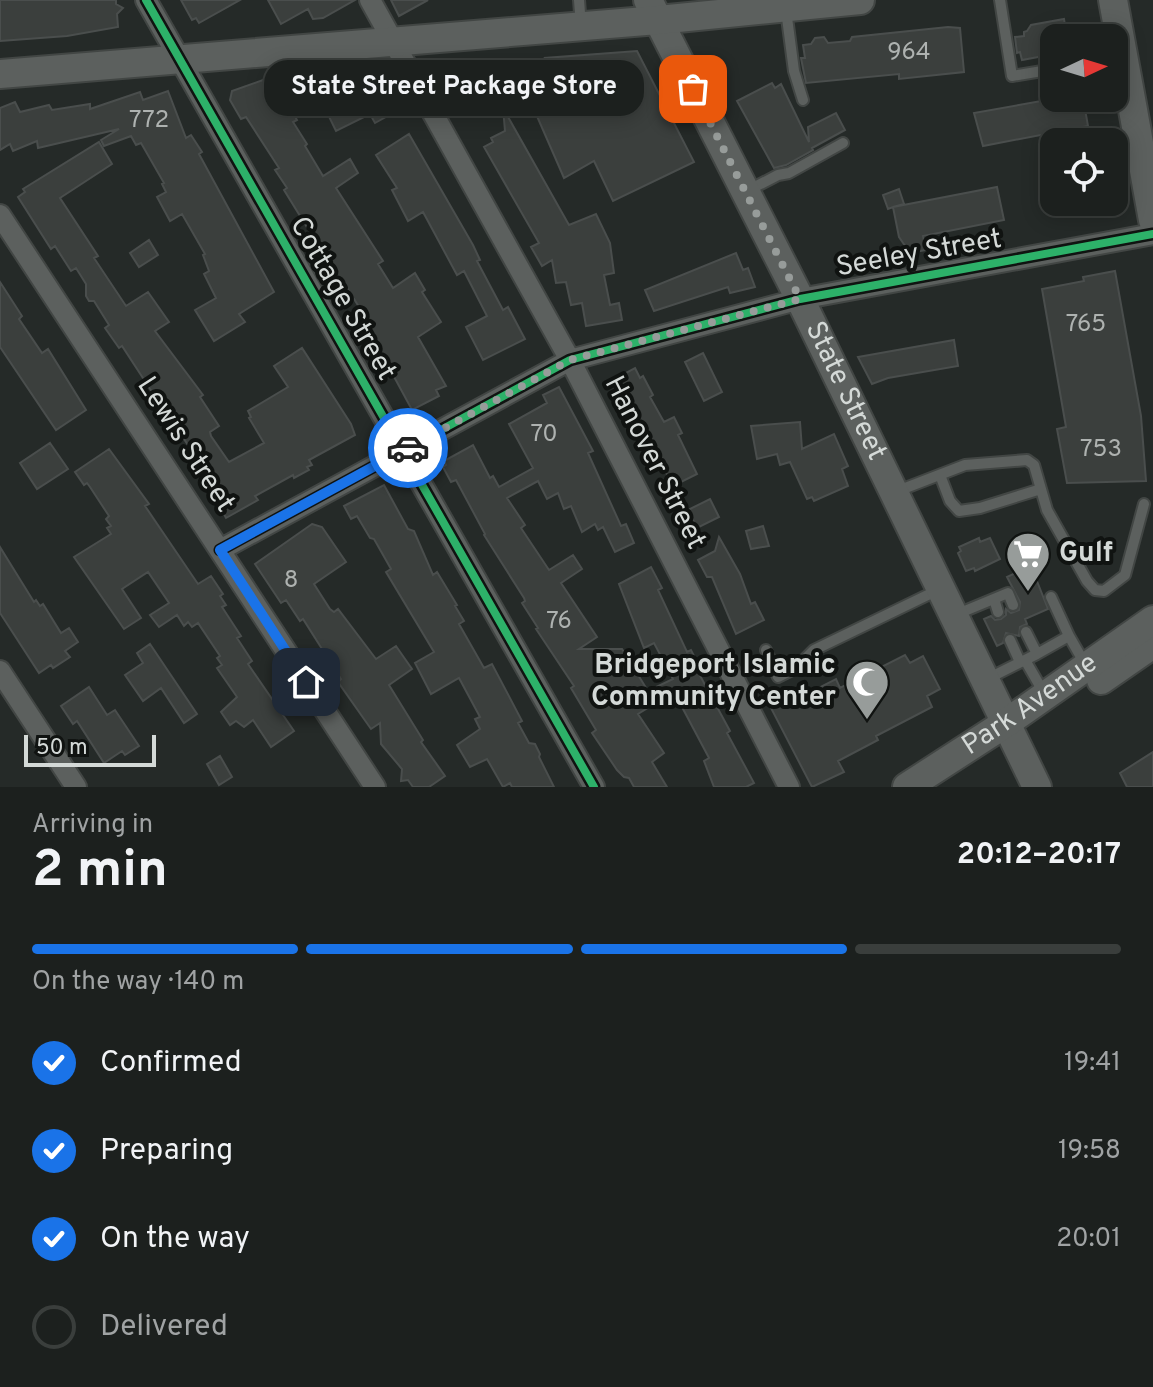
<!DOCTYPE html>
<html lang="en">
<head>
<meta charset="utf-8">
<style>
	:root { --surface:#1c201e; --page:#292d2b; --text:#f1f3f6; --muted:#a0a3a4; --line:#3a3e3c; --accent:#1a73e8 }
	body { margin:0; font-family:Overpass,sans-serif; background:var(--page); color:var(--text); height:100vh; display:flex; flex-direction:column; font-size:30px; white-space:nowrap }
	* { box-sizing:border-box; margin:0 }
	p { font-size:26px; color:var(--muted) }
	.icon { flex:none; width:44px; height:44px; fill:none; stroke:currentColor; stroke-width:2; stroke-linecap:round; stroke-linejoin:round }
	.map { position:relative; height:787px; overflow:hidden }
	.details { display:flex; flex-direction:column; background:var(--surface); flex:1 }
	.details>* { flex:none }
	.needle { width:52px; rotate:86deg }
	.controls { position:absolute; left:1040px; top:24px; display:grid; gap:16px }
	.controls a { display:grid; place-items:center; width:88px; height:88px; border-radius:16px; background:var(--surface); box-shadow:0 4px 20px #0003,0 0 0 2px var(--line); font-size:40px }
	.scale { position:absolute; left:24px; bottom:20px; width:132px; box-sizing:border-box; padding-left:8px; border:4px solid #d4d9d7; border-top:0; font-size:22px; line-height:28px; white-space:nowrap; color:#d4d9d7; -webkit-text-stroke:6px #101311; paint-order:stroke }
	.pin { position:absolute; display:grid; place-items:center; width:68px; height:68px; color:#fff; margin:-34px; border-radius:16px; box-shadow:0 4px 12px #0006 }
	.courier { position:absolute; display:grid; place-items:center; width:80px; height:80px; margin:-40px; border:6px solid #1a73e8; border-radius:50%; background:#fff; color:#222; box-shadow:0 2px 10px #0007 }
	.bubble { position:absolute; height:56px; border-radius:24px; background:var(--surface); box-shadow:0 4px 20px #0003,0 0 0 2px var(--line); font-size:26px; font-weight:700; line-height:56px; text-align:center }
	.overview em { font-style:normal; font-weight:700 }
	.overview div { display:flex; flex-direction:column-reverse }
	.overview { display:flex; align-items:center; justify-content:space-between; height:136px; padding:0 32px }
	h1 { font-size:52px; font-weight:700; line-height:60px }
	.bar { display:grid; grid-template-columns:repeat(4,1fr); gap:12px 8px; align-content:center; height:96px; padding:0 32px }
	.bar i { height:10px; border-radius:6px; background:var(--line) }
	.bar .active { background:var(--accent) }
	.bar p { grid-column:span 4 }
	ol { padding:0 32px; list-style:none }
	li { display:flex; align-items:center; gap:24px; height:88px }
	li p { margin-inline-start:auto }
	li .icon { padding:8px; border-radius:50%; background:var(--accent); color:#fff; stroke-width:4 }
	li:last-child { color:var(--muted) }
	li i { width:44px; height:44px; border:4px solid var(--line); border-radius:50% }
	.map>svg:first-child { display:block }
	.building { fill:#3b3f3d; stroke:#4a4e4d; stroke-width:2 }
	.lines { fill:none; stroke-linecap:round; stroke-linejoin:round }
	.lane-casing { stroke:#424644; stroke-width:14 }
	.street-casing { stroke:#424644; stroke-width:24 }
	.secondary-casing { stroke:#424644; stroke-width:32 }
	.lane { stroke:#5c605e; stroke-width:10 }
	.street { stroke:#5c605e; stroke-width:20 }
	.secondary { stroke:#5c605e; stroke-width:28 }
	.cycleway-casing { stroke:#101311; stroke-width:13 }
	.cycleway { stroke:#2db169; stroke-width:8 }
	.done { stroke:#979c9a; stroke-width:8; stroke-dasharray:0 14.4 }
	.route { stroke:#1a73e8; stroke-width:10 }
	.labels { text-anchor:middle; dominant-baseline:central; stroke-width:8; stroke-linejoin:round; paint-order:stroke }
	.number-label { font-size:24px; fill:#aeb2b0 }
	.street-label { font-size:28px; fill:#d4d9d7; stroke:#101311 }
	.poi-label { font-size:28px; font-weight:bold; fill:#d4d9d7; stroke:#101311; text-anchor:start }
</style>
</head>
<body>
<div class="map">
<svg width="1153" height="787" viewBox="0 0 1153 787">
	<rect width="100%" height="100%" fill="#252a28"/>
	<path class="building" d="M0,0H116V4L123,8L117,14L118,27L67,36L0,41Z
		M181,0H240L199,23L196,18L192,20Z
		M268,0H355L323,18L313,19L308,9L281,24Z
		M391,0H428L399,16Z
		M1064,19L1067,38H1054V50L1048,51L1049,55L1022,60L1020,52L1017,53L1015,37L1024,36V32L1027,31L1031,25Z
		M948,27L960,28L964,72L899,79V74L806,83L801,58H805L803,45L811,44L815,38L824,37L828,43L850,41L852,37Z
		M637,51L694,162L613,201L594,161L564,178L536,114L572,96H564L545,58Z
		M527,62L529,99L503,100L500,68L504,67V64Z
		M382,78L400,109L375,123L370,114L336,131L316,90L336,80L345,99Z
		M263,80L268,89L277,83L297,120L293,122L307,144L305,146L323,176L350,159L358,173L336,188L383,261L378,264L393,288L415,273L425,290L422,292L441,322L418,337L446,386L436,390L439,396L412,410L392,373L389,375L361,329L369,323L354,299L347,298L349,291L334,271L284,190L287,188L275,170L279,168L246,117L241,119L230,100L232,91Z
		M772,83L775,88L781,84L809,142L808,127L836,113L845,130L812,148L813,150L786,165L774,168L737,101Z
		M168,91L186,138L191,135L202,152L199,154L274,292L239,314L245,322L214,341L195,310L216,298L204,274L209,271L203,255L205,254L182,214L170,221L157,197L166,192L162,184L164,183L141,143L136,145L131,136L104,146L101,140L119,129L38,148L37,141L13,151L10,144L0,150V108L15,102L20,112L49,105L52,110L90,104V109L140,92L143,100Z
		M1058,98H1083L1088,126L983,146L974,113Z
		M503,108L569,225L596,214L610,243L614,273L604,275L610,305L619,303L622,320L586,326L582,303L571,305L566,282L556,283L552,260L542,266L531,247L539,243L484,147L493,142L491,138L505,131Z
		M409,134L473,245L480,260L477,261L503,310L508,307L525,339L483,360L466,327L487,316L464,271L457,275L423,212L408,221L392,190L397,188L376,155Z
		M99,142L112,164L60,198L98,256L94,258L126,306L148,292L169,322L155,331L203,395L200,397L219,426L210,432L211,436L229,462L264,443L249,418L251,417L248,411L288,387L274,366L302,348L351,424L355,435L309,460L312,465L307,467L309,470L294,478L293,475L255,496L258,500L226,518L200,470L190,457L194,454L165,411L162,413L150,397L154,395L122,346L119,348L105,328L109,325L94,301H89L86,296V284L76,268L71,271L55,246L51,249L18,197L25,192L23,189Z
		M997,187L1004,220L923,236L926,250L910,253L899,237L893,207L888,209L883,195L899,189L904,204L893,207Z
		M149,240L158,255L139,267L130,253Z
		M736,253L743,270L748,268L755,287L730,293L728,287L654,311L645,290Z
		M1115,271L1141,416L1146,481L1067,483L1057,429L1066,427L1042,289L1084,281L1083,277Z
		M0,282L22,316L19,319L42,353L48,349L86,410L56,430L0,347Z
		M954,340L958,366L888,378L872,384L858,357Z
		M703,353L722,392L704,401L685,362Z
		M635,368L640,378L643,376L653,395L650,397L664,422L674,417L682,433L678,435L697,474L673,486L655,452L650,455L611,381Z
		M559,387L593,451L588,453L621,526L626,524L634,543L615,552L603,527L598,530L595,524L582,532L571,506L564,509L558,493L547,499L538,481L507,498L525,525L521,528L549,570L573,555L582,569L561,583L597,637L579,649H622L648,691L673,679L654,643L644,648L619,584L651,567L662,588L658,590L687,652L691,650L700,668L697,670L730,731L727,733L754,783L746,787H714L704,761L709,758L674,692L638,714L664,753L652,762L667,787H634L629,778L624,777L617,770L592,733L596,730L571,688L574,686L536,629L538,628L522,603L525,601L524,598L484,535L485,534L456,480L451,482L443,467L446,465L444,461L473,445L490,478L493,476L499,487L533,468L509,424L547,403L543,395Z
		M800,422L802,449L834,434L848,466L842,469L848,486L814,501L812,497L807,499L790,462L780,465L777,454L757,459L751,426Z
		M50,443L68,469L37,489L20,463Z
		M109,449L149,504L145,506L198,584L211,576L223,594L220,596L226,605L222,607L241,636L237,638L252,661L248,664L294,731L271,747L253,720L244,727L236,721L230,725L221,712L237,697L217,668L222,665L217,658L220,656L198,623L192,627L188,622L184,626L177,615L159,627L150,615L169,603L148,572L122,589L141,618L124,629L74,557L111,534L107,528L111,526L106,519L109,516L90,487L87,483L84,485L75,472Z
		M384,485L408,529L414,531L433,575L437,572L457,605L455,606L464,621L459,624L484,668L492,664L522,721L518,723L529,743L535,744L540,754L539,757L554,787H512L510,783L503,787L487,759L470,767L457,745L480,729L475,719L480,717L459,678L431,694L415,663L434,652L386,572L391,569L374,539L370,538L357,516L351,519L344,506Z
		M710,499L719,517L697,528L688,510Z
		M312,524L322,527L346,562L314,584L330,609L334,612L338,609L376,659L396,646L412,669L389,685L423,740L421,742L445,776L429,787H413L408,780L401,781L402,769L381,744L380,723L371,729L338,682L341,679L303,619L300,621L286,600L281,603L255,564Z
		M763,526L769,546L751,549L746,531Z
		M719,537L740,574L751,604L755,602L764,620L736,634L712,577H707L698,560L715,551Z
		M979,538L980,542L990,538L1000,559L975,571L974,568L966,571L958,553L961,551L959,547Z
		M0,547L34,602L36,600L40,606L43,604L61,633L69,628L78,642L65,651L70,657L53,668L51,665L39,673L0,613Z
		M1031,566L1048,609L1025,619L1027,624L1020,627L1019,636L1006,633L1003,643L997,646L984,619L991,616L995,620L1001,619L1006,615V609L1011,613L1019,610L1020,602L1007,577Z
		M150,644L197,714L184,723L161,688L143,701L125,675L143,663L137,653Z
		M905,655L910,663L923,656L940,689L927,696L932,707L876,736L878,740L838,761L844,772L812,787L771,708L803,692L805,695L836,679L840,688Z
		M89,687L107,715L115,710L139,746L125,755L122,751L104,763L77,721L73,724L61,706Z
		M1153,752V787H1127L1120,773Z
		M220,756L232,777L219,785L207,764Z"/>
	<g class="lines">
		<g class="lane-casing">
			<path id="lane" d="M579,0L581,26
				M1000,0L1012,76L1054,69
				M786,10L794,71L803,100
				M747,191L778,175L789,173L843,143
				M940,475L950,501L959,511L980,508L1041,489
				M895,492L965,465L1027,460L1034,465L1047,510L1087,581L1095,590L1104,591L1125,575L1144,504
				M1051,597L1069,636
				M994,599L998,612
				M955,615L1008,593L1013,605
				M1026,632L1037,654L1069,636L1085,664
				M1010,640L1020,662
				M766,650L778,677L796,668L814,650L938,590
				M1025,660L1044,693
				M989,678L1037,654"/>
		</g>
		<g class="street-casing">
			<path id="street" d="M146,0L594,787
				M370,0L570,360L789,787
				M0,215L375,787
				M220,550L570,360L800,299L1153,234
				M0,671L76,787"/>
		</g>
		<g class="secondary-casing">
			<g id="secondary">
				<path id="s1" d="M648,0L800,299L1037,787"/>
				<path d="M1113,0L1153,220"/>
				<path d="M0,74L658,20L860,0"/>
				<path d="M1101,680L1153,644"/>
				<path id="s2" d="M907,787L1006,723L1153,620"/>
			</g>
		</g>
		<use href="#lane" class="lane"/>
		<use href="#street" class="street"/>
		<use href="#secondary" class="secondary"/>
		<g class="cycleway-casing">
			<path id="cycleway" d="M146,0L594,787
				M220,550L570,360L800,299L1153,234"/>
		</g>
		<use href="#cycleway" class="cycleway"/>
	</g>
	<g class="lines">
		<path class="done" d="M408,448L570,360L800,299L693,89"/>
		<path class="route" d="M306,682L220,550L408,448"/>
	</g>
	<defs>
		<g id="supermarket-pin" transform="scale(2.3)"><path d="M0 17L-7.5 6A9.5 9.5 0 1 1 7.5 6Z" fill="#979c9a" stroke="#101311"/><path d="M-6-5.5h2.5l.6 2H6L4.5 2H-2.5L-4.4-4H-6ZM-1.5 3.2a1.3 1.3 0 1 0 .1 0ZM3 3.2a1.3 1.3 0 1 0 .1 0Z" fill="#fff"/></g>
		<g id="mosque-pin" transform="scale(2.3)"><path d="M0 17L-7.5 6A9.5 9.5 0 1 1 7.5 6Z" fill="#979c9a" stroke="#101311"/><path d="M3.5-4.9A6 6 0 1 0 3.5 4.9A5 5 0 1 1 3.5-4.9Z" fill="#fff"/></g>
	</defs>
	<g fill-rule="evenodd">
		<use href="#supermarket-pin" x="1028" y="554"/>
		<use href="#mosque-pin" x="867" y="682"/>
	</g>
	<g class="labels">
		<g class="number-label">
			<text x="909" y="53">964</text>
			<text x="149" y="121">772</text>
			<text x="1086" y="325">765</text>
			<text x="544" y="435">70</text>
			<text x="1101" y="450">753</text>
			<text x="291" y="581">8</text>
			<text x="559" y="622">76</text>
		</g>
		<g class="street-label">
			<text transform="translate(919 254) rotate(-10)">Seeley Street</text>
			<text transform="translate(342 299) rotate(60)">Cottage Street</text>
			<text stroke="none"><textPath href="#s1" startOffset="438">State Street</textPath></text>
			<text transform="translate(185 445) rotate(57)">Lewis Street</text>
			<text transform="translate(654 463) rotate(63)">Hanover Street</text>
			<text stroke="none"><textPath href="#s2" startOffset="148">Park Avenue</textPath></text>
		</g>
		<g class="poi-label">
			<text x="1059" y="554">Gulf</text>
			<text x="836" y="666" text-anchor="end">Bridgeport Islamic<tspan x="836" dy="32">Community Center</tspan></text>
		</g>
	</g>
</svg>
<div class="controls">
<a><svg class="needle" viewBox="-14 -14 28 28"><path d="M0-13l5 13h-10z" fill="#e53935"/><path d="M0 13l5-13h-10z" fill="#a0a3a4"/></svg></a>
<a><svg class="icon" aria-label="locate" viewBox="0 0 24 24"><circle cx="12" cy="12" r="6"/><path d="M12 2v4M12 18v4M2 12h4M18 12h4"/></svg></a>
</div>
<div class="scale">50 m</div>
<div class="pin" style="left:693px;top:89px;background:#ea580c"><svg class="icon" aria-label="bag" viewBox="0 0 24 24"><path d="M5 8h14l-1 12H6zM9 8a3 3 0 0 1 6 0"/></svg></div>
<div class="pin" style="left:306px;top:682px;background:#1f2937"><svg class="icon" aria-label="home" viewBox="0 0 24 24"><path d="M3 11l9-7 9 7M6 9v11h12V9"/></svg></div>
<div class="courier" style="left:408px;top:448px"><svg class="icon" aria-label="car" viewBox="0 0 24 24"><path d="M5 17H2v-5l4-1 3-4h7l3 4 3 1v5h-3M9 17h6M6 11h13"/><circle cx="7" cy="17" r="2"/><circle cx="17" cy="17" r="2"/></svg></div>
<div class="bubble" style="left:264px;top:60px;width:380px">State Street Package Store</div>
</div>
<section class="details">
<div class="overview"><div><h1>2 min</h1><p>Arriving in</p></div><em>20:12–20:17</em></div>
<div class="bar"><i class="active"></i><i class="active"></i><i class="active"></i><i></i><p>On the way · 140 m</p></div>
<ol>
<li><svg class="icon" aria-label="check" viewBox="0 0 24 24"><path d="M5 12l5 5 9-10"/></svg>Confirmed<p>19:41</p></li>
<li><svg class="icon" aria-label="check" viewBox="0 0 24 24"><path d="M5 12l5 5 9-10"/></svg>Preparing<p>19:58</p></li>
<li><svg class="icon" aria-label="check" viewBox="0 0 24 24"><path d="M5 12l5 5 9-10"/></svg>On the way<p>20:01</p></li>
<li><i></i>Delivered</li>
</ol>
</section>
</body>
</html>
